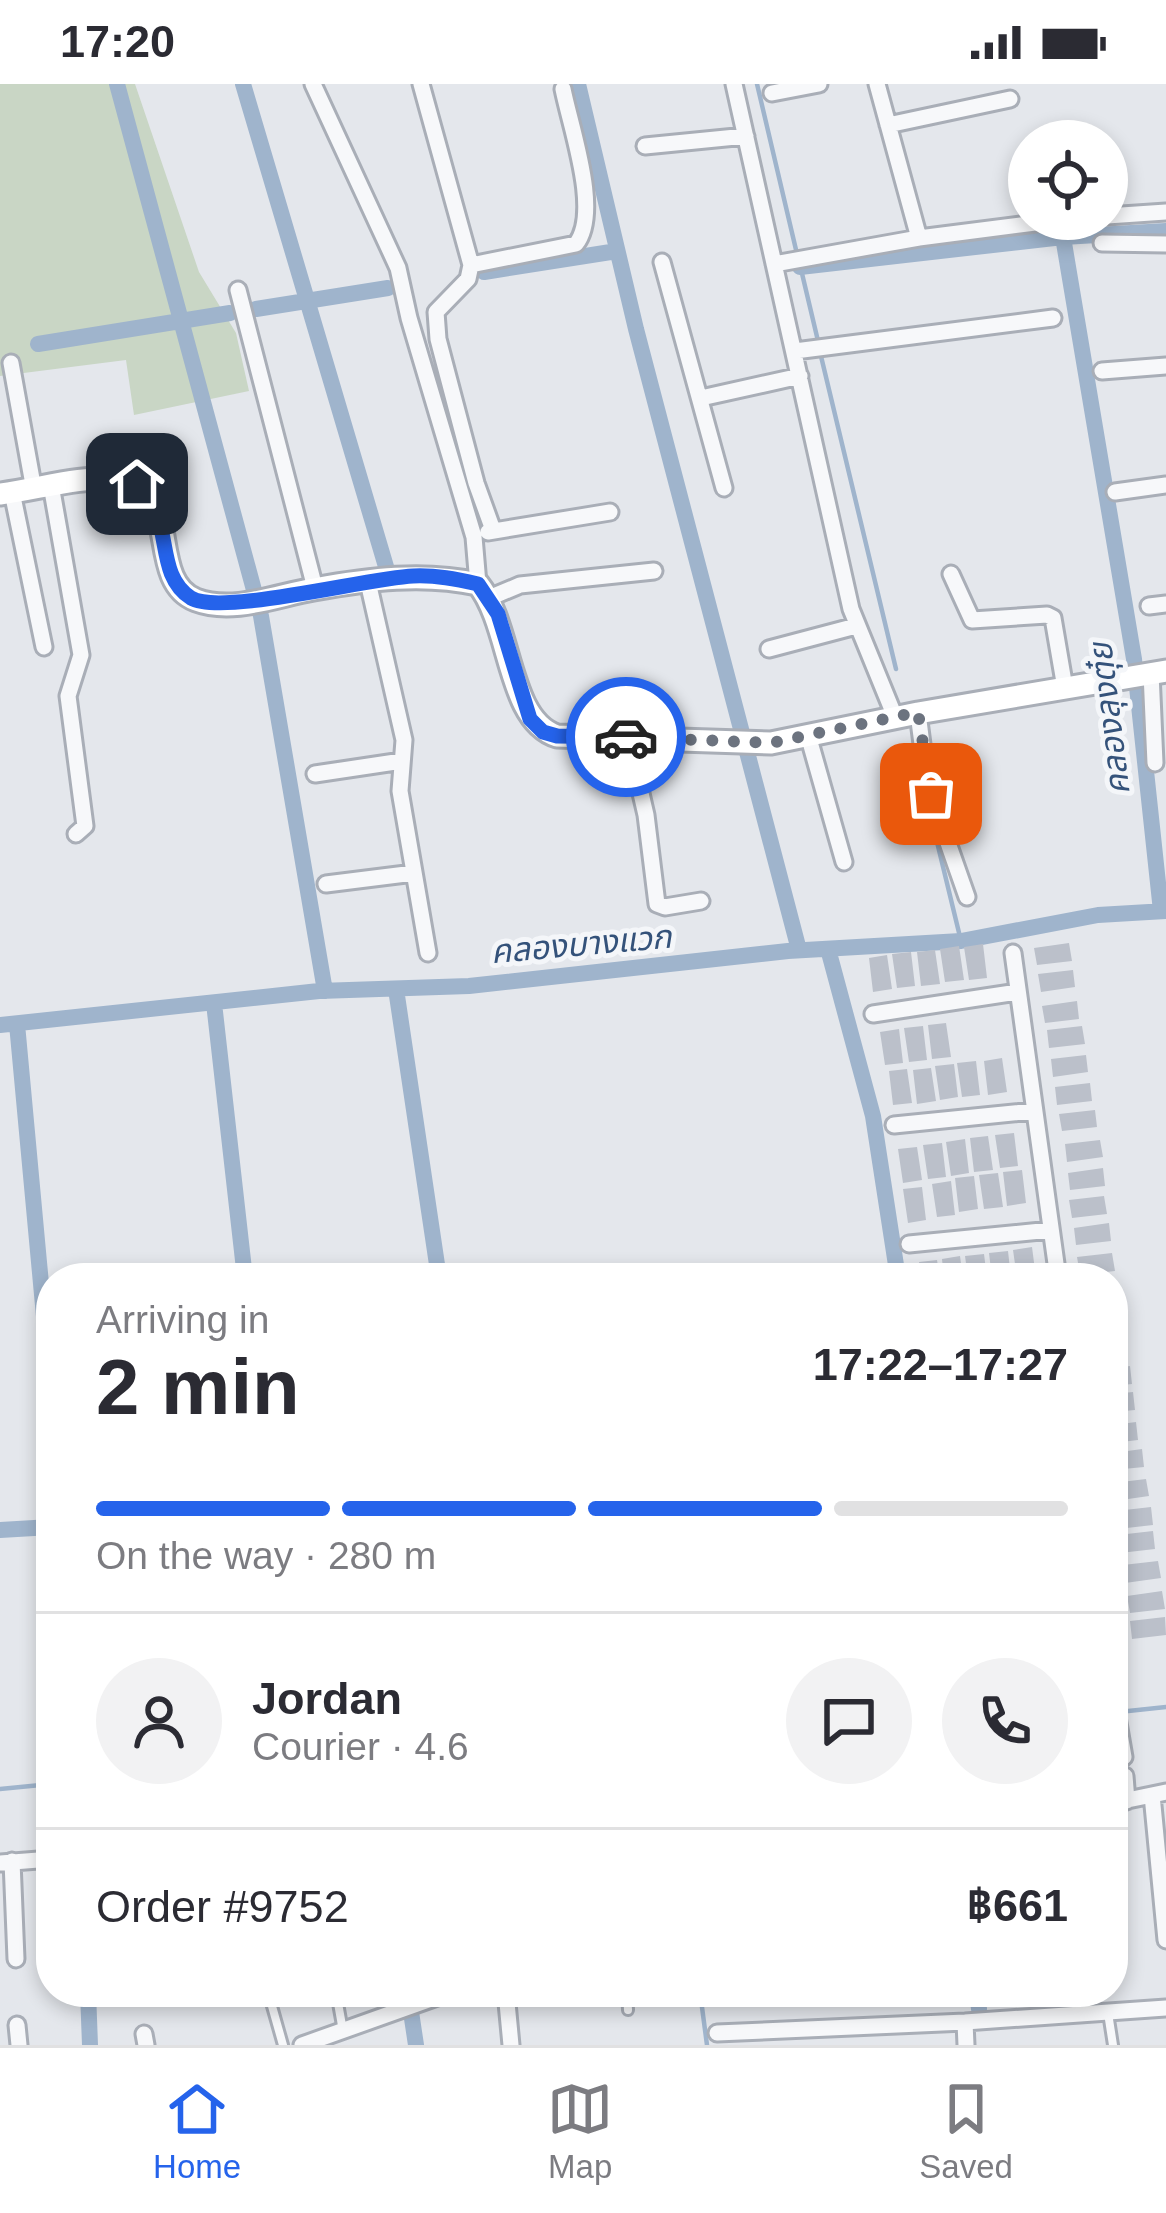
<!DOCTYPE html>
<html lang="en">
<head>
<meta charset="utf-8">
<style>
	:root { --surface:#fff; --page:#f2f2f3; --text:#2b2b33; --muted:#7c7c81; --line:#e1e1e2; --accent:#2563eb }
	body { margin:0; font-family:Helvetica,"Noto Sans Thai",sans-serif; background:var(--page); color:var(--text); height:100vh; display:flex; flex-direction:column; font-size:45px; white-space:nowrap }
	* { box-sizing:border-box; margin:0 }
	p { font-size:39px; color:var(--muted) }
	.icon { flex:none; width:66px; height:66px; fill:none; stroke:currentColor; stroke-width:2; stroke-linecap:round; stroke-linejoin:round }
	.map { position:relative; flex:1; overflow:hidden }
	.sheet { position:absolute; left:36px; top:1179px; width:1092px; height:744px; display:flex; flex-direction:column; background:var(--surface); border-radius:48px; box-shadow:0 6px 18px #0003 }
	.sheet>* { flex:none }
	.tools { position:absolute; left:1008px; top:36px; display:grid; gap:24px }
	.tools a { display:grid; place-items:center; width:120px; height:120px; border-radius:50%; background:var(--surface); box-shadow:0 6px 18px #0003; font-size:60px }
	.pin { position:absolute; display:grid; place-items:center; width:102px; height:102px; color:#fff; margin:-51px; border-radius:24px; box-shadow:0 6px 18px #0006 }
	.courier { position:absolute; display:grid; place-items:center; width:120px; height:120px; margin:-60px; border:9px solid #2563eb; border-radius:50%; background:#fff; color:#222; box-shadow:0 3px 15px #0007 }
	.head em { font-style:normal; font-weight:700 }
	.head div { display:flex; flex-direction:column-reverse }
	.head { display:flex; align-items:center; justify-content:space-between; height:204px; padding:0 60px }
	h1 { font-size:78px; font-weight:700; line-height:90px }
	.bar { display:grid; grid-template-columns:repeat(4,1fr); gap:18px 12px; align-content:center; height:144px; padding:0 60px }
	.bar i { height:15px; border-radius:9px; background:var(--line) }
	.bar .on { background:var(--accent) }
	.bar p { grid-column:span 4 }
	.line { display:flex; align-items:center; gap:30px; padding:0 60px; border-top:3px solid var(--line) }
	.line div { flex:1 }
	.round { display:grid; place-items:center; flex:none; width:126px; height:126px; border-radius:63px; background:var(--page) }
	.status { display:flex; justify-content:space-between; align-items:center; height:84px; padding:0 60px; background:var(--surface); direction:ltr }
	.status svg { height:33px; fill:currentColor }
	.dock { display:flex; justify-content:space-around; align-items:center; height:168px; border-top:3px solid var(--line); background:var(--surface); font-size:33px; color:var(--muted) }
	.dock a { display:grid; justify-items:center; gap:6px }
	.dock .on { color:var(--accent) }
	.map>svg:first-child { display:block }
	.green { fill:#c9d6c5 }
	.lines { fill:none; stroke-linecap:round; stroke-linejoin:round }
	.stream { stroke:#9fb4cc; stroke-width:4.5 }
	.canal { stroke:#9fb4cc; stroke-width:16 }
	.building { fill:#bbc0ca }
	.lane-casing { stroke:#a9aeb7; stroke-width:14 }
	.street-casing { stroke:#a9aeb7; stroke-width:21 }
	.secondary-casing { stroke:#a9aeb7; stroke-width:27 }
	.lane { stroke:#f7f8fa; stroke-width:8 }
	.street { stroke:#f7f8fa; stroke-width:15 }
	.secondary { stroke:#fff; stroke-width:21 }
	.done { stroke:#6c737f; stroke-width:12; stroke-dasharray:0 21.6 }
	.route { stroke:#2563eb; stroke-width:15 }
	.labels { text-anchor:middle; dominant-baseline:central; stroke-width:10; stroke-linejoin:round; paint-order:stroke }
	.water-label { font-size:33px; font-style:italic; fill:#34527a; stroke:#f4f6f9 }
</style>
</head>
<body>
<div class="status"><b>17:20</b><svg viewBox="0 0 49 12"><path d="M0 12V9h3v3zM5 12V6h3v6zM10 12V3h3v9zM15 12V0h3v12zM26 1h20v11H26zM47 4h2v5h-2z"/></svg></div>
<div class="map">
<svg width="1166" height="1961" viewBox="0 0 1166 1961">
	<rect width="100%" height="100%" fill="#e4e7ec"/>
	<path class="green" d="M0,0H135L199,188L236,249L249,307L134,331L126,276L0,292Z"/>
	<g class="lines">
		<path class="stream" d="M757,0L797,170
			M800,181L818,257
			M820,268L896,585
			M930,729L961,857
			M1119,1628L1166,1623
			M0,1705L51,1700
			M700,1908L707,1961"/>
		<path class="canal" d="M117,0L261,532L325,907
			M243,0L387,486
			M578,0L636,245L799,866
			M1063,153L1134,575L1161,827
			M800,183L1063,153L1166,147
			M484,188L617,167
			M256,225L388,204
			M38,260L230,229
			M828,865L873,1032L898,1194
			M396,905L439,1194
			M214,919L245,1194
			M17,940L51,1308
			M0,941L319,907L469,902L788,867L961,857L1098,831L1166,827
			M0,1446L51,1443
			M88,1908L90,1961
			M408,1908L416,1961
			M977,1908L979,1925"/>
	</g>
	<path class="building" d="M1069,859L1072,877L1037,881L1034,864Z
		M983,860L987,894L969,896L964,863Z
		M959,862L964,896L945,898L940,865Z
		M935,866L940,900L921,902L917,868Z
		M911,868L915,902L897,904L892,870Z
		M887,871L892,905L873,908L869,874Z
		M1073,886L1075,903L1041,908L1038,890Z
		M1077,917L1079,935L1045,939L1042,922Z
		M946,939L951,973L932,975L928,941Z
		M923,942L927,976L909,978L904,944Z
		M1082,942L1085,960L1049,964L1047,946Z
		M899,945L903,979L885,981L880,948Z
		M1086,971L1088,988L1053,993L1051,975Z
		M1002,974L1007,1008L988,1011L984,977Z
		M976,977L980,1011L962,1013L957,979Z
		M954,980L958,1013L940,1016L935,982Z
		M931,984L936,1017L917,1020L913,986Z
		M907,985L912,1019L893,1021L889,987Z
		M1090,999L1092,1017L1057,1021L1055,1003Z
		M1095,1026L1097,1043L1062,1047L1059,1030Z
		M1014,1049L1018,1082L1000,1084L995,1051Z
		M988,1052L993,1086L974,1088L970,1054Z
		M965,1055L969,1089L951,1092L946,1058Z
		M1100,1056L1103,1073L1067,1078L1065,1060Z
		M942,1059L946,1093L928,1095L923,1061Z
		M917,1063L922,1096L903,1099L898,1065Z
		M1103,1084L1105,1102L1070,1106L1068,1089Z
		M1022,1086L1026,1119L1007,1122L1003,1088Z
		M998,1089L1003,1123L984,1125L979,1091Z
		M974,1092L978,1125L959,1128L955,1094Z
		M951,1097L955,1131L937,1133L932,1100Z
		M922,1103L926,1136L908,1139L903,1105Z
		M1104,1112L1107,1130L1072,1134L1069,1116Z
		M1109,1139L1111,1157L1076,1161L1074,1144Z
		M1032,1163L1036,1194H1017L1013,1166Z
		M1008,1167L1011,1194H992L989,1169Z
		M1112,1169L1115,1187L1080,1191L1077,1173Z
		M984,1170L987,1194H968L965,1172Z
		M960,1172L963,1194H944L942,1175Z
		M937,1176L940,1194H921L919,1178Z
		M1125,1252L1127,1270L1113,1272V1254Z
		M1130,1282L1132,1300L1113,1302V1284Z
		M1133,1308L1135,1326L1113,1328V1310Z
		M1136,1338L1138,1356L1113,1359V1341Z
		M1142,1365L1144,1383L1113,1386V1369Z
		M1146,1395L1149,1412L1114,1417L1113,1399Z
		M1151,1423L1153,1441L1118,1445L1116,1427Z
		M1153,1447L1155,1465L1120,1469L1118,1451Z
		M1158,1477L1161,1494L1125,1499L1123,1481Z
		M1162,1507L1165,1525L1130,1529L1127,1512Z
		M1165,1533L1166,1551L1132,1555L1130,1537Z"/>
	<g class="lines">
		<g class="lane-casing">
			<path id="lane" d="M268,1908L283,1961
				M336,1908L343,1947
				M627,1908L628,1926
				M1108,1929L1113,1961"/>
		</g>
		<g class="street-casing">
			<path id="street" d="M313,0L398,184L409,234L474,453L478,500
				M421,0L471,181L468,195L436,228L438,255L476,399L493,446
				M734,0L851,525L895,633
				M877,0L919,154
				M772,9L819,0
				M888,41L1010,15
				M645,62L746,52
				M1107,132L1166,128
				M1102,159L1166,160
				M662,178L724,404
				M774,180L919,154L1067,135
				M471,181L576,160C601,128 571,45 563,5
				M238,206L315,504
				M795,267L1053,234
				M11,279L34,406
				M1102,287L1166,282
				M701,314L800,292
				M51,401L81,571L68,612L85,742L76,750
				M12,408L44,563
				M1115,408L1166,401
				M488,448L610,428
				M951,490L972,536L1047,531L1053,534L1065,604
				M368,498L404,656L400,707L428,869
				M489,514L520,501L654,487
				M1149,522L1166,520
				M769,565L856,542
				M1151,589L1155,679
				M918,629L927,699L967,813
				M808,651L844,778
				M628,653L646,731L657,820L665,823L701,817
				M315,690L402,677
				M326,800L414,789
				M1013,869L1058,1194
				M873,930L1018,908
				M894,1041L1033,1027
				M909,1160L1051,1146
				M1113,1610L1124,1673
				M1125,1692L1127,1717
				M1152,1711L1166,1856
				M1113,1719L1166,1708
				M12,1777L16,1875
				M0,1779L51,1775
				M506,1908L511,1961
				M965,1938L966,1961
				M17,1941L19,1961
				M717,1949L965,1938L1166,1924
				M144,1950L146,1961
				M302,1961L451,1908"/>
		</g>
		<g class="secondary-casing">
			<path id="secondary" d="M0,410C39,405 79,392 118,395C185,400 144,496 196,516C233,530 278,511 314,505C369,495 423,488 478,500C512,542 507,636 557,652L771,659L918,629L1166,587"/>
		</g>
		<use href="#lane" class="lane"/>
		<use href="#street" class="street"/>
		<use href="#secondary" class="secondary"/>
	</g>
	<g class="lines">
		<path class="done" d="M626,653L771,659L918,628L931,710"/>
		<path class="route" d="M137,400C176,432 152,489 191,514C221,532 368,494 413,492C436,491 456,495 478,500L498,530L530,635L543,648L557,652L626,653"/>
	</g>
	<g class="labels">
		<g class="water-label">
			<text transform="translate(1109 635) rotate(-97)">คลองลุงตุ๋ย</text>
			<text transform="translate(581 860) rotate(-5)">คลองบางแวก</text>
		</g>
	</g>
</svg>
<div class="tools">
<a><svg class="icon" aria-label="locate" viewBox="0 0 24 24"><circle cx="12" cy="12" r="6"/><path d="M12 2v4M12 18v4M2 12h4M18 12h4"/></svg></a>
</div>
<div class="pin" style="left:931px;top:710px;background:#ea580c"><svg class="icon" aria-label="bag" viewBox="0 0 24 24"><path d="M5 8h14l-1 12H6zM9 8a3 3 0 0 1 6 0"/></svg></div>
<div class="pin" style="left:137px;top:400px;background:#1f2937"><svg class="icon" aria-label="home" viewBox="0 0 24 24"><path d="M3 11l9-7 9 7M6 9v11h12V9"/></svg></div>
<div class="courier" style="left:626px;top:653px"><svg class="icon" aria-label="car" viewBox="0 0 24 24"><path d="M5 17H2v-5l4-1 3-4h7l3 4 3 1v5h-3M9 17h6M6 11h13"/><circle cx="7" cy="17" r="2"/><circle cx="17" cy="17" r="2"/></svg></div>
<section class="sheet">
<div class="head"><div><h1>2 min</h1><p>Arriving in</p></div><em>17:22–17:27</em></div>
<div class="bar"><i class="on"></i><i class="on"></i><i class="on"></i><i></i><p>On the way · 280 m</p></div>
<div class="line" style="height:216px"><a class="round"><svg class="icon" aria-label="person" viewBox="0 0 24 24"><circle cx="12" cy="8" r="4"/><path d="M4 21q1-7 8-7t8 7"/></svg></a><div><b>Jordan</b><p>Courier · 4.6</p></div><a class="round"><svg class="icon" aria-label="chat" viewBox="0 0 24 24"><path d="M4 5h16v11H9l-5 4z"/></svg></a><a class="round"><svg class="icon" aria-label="phone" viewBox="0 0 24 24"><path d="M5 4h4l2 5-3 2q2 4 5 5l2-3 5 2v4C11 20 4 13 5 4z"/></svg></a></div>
<div class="line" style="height:156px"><div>Order #9752</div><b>฿661</b></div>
</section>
</div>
<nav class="dock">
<a class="on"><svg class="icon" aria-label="home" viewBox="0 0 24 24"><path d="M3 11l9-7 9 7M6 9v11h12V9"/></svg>Home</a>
<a><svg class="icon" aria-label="map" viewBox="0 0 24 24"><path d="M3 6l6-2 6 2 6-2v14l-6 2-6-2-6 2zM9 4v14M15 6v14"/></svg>Map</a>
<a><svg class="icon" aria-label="saved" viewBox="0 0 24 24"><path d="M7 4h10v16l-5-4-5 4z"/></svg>Saved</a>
</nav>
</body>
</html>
